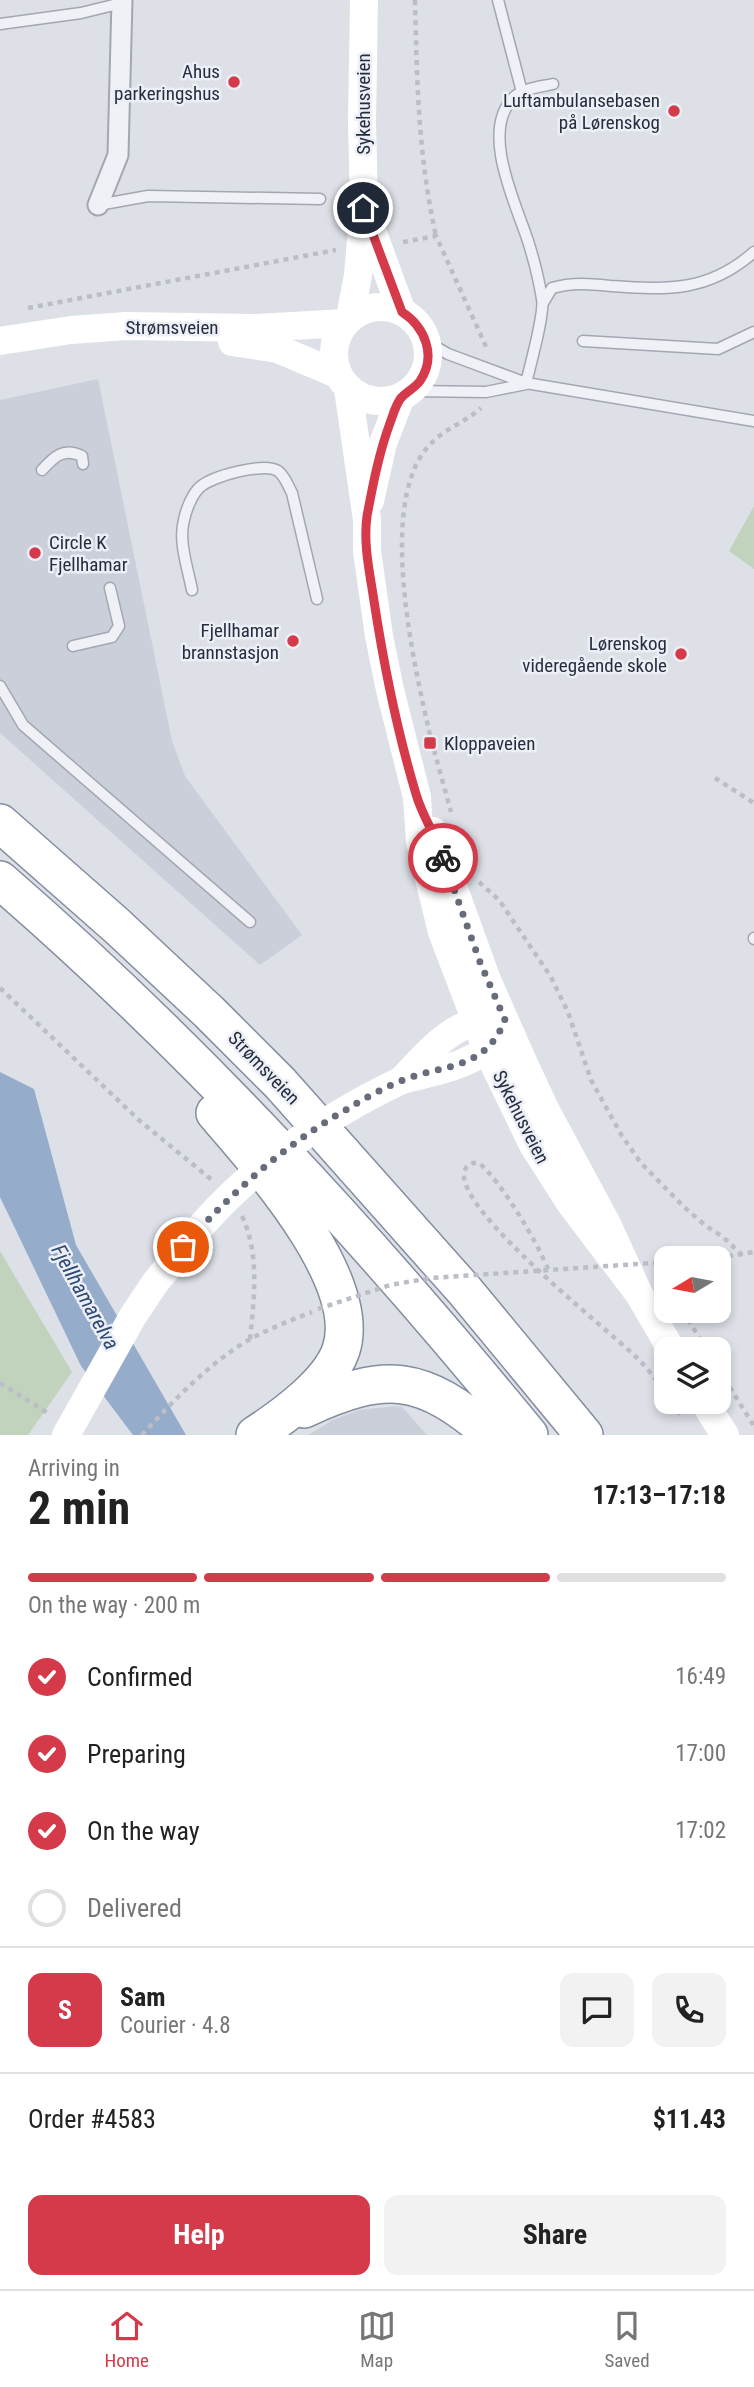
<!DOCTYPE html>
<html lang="en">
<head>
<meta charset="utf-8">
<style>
	:root { --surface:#fff; --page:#f2f2f2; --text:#222; --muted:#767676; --line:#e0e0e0; --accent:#d43a49 }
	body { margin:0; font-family:"Roboto Condensed",sans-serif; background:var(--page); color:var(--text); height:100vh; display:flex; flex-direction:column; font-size:26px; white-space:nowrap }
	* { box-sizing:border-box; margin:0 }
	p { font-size:23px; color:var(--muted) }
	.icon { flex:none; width:38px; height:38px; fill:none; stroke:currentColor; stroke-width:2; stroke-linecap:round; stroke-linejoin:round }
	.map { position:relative; height:1435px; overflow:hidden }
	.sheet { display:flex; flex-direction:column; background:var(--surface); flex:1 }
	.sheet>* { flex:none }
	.needle { width:46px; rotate:260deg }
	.controls { position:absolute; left:654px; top:1246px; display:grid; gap:14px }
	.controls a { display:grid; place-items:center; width:77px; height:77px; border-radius:14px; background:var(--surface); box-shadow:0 4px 10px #0003; font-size:35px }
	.pin { position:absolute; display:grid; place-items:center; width:60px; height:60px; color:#fff; margin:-30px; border:4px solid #fff; border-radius:50%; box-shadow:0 2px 7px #0007 }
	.courier { position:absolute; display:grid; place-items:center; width:70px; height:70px; margin:-35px; border:5px solid #d43a49; border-radius:50%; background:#fff; color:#222; box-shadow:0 2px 9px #0007 }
	.summary em { font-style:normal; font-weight:700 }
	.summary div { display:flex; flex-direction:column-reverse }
	.summary { display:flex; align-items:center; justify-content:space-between; height:119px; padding:0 28px }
	h1 { font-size:46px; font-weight:700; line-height:52px }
	.bar { display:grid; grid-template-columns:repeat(4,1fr); gap:10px 7px; align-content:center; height:84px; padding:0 28px }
	.bar i { height:9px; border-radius:5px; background:var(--line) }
	.bar .active { background:var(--accent) }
	.bar p { grid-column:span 4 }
	.line { display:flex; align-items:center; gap:18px; padding:0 28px; border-top:2px solid var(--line) }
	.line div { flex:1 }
	.round { display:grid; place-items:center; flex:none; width:74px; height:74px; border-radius:14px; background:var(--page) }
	ol { padding:0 28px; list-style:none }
	li { display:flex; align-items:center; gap:21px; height:77px }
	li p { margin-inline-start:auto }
	li .icon { padding:7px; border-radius:50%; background:var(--accent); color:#fff; stroke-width:4 }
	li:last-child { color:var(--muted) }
	li i { width:38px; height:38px; border:4px solid var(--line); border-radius:50% }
	.cta { display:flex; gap:14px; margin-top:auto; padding:14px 28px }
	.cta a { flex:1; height:80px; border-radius:14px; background:var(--accent); color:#fff; font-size:28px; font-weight:700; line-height:80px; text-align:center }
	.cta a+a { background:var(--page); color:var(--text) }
	.tab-bar { display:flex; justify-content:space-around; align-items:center; height:98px; border-top:2px solid var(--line); background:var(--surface); font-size:19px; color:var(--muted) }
	.tab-bar a { display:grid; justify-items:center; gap:4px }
	.tab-bar .active { color:var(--accent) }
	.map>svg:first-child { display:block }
	.built { fill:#cbcfda }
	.green { fill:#c1d2bd }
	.water { fill:#95acca }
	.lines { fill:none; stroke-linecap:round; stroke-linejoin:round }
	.lane-casing { stroke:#a2a7b1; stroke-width:13 }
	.street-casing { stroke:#a2a7b1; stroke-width:23 }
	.highway-casing { stroke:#838d9f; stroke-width:40 }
	.path { stroke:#bbbec6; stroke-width:4.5; stroke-dasharray:5 5; stroke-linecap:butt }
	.lane { stroke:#eff1f6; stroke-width:10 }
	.street { stroke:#eff1f6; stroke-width:19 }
	.secondary { stroke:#fff; stroke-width:28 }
	.highway { stroke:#fff; stroke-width:37 }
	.path-bridge { stroke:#bbbec6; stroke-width:4.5; stroke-dasharray:5 5; stroke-linecap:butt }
	.secondary-bridge { stroke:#fff; stroke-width:28 }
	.done { stroke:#666c7a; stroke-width:7; stroke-dasharray:0 12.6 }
	.route { stroke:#d43a49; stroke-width:9 }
	.poi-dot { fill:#d43a49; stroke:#eceff5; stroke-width:2.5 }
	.labels { text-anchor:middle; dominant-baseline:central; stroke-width:5; stroke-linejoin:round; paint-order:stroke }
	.poi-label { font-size:19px; fill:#262d3f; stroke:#eceff5; text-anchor:end }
	.street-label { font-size:19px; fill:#262d3f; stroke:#eceff5 }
	.water-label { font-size:21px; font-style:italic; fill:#2e4974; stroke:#eceff5 }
</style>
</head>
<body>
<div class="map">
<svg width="754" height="1435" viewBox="0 0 754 1435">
	<rect width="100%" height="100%" fill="#dde0e7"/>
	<path class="built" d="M98,379L172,741L185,776L302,935L260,965L0,733V400Z
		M396,1406L402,1407L427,1435H308L333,1420L359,1410Z"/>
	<path class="green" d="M754,506V569L729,551Z
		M0,1251L72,1372L28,1435H0Z"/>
	<path class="water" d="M0,1072L34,1089L76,1245L186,1435H133L81,1366L0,1197Z"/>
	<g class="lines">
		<g class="lane-casing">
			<path id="lane" d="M498,0L522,92
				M0,24L81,13L122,3
				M98,205L148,196L320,199
				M543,303L552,288C573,282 591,284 611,286C668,290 709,292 754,252
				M583,341L718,349L754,332
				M427,342L448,354L526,383L754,421
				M526,383C530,366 545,313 542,299C539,280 534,260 528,241C516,204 480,132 513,98C523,88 540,87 553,84
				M412,391L486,392L526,384
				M42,470C54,457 63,447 82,456L83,464
				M192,590C188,569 178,541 184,520C186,510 192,494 200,487C212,476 264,462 278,471C285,476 288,486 292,493L317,599
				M73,646L112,637L119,626L110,588
				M0,686L23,725L250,922
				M754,938V939"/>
		</g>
		<g class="street-casing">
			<path id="street" d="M98,205L118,155L122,0"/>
		</g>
		<g class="highway-casing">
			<path id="highway" d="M0,823L117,926L209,1012L280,1083L465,1291L584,1435
				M0,880C194,1048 367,1237 529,1435
				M215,1113C258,1163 364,1280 341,1350C330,1383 283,1417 255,1435
				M304,1409C386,1371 422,1374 492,1435"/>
		</g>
		<path class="path" d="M415,0C417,82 418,155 436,236
			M403,242L436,236L488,351
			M28,308L336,250
			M430,735C414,665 378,509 426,449C442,429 463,424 481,408
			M434,750L451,812
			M715,778L754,803
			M479,882L499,900L551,977L568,1012L591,1080L622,1136L641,1163L684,1207L706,1226L723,1237L742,1255
			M0,988L140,1121L212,1180
			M242,1216C260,1254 254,1299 250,1339
			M718,1258L754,1252
			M656,1266L667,1284
			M548,1269C537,1242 501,1181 479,1163C471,1162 465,1165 464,1174C461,1214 605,1327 636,1357C648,1368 657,1382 667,1395
			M683,1311L706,1349
			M719,1370L754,1426
			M0,1383L51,1415
			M672,1402L681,1416
			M142,1435C174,1400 210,1362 252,1338C271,1328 291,1320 312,1312"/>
		<use href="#lane" class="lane"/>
		<use href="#street" class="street"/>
		<path class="secondary" d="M366,214L402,312
			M334 354a47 47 0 1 1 94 0a47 47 0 1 1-94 0Z
			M350,318L358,275L364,208L362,122L364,0
			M0,341L71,330L126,326L256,328L345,323
			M232,342L278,349L337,374
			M348,389L367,520V551L379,636L390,690L417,797L420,842L442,932L487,1050L533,1145L570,1203L639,1294
			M370,501L383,443L401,397
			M433,831L487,980L524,1064L546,1111L607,1224L639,1294L671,1349
			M402,1080C436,1071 477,1066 499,1036
			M402,1080C426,1054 455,1019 493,1019
			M155,1283L203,1224
			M704,1402L725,1435"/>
		<use href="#highway" class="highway"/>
		<path class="path-bridge" d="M318,1309L390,1285L431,1278L667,1262"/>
		<path class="secondary-bridge" d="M203,1224C259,1161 327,1116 402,1080
			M66,1435L133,1316L155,1283"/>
	</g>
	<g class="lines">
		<path class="done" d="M183,1247C232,1192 284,1145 349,1108C365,1098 383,1088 401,1081C444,1063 484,1072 505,1020L480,962L443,858"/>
		<path class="route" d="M363,208L402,312C425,327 437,356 420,381C415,388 406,392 401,398C396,404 393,415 390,423C379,453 373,484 367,516C363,544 370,574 374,601C384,666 397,731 416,794C422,816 436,835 443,858"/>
	</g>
	<g class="poi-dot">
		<circle cx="234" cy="82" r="7"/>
		<circle cx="674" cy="111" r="7"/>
		<circle cx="35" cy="553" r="7"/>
		<circle cx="293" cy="641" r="7"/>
		<circle cx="681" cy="654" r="7"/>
		<rect x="423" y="736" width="14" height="14" rx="3.5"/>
	</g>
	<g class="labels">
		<g class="poi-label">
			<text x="220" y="71">Ahus<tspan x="220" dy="22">parkeringshus</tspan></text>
			<text x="660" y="100">Luftambulansebasen<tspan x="660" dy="22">på Lørenskog</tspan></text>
			<text x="49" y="542" text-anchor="start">Circle K<tspan x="49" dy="22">Fjellhamar</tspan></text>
			<text x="279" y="630">Fjellhamar<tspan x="279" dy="22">brannstasjon</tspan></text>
			<text x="667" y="643">Lørenskog<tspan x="667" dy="22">videregående skole</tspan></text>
			<text x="444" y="743" text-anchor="start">Kloppaveien</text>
		</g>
		<g class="street-label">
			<text transform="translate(363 104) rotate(-90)">Sykehusveien</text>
			<text x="172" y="327">Strømsveien</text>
			<text transform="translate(264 1068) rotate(46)">Strømsveien</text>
			<text transform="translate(521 1117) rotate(63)">Sykehusveien</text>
		</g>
		<g class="water-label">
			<text transform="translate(85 1297) rotate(61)">Fjellhamarelva</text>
		</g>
	</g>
</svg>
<div class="controls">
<a><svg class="needle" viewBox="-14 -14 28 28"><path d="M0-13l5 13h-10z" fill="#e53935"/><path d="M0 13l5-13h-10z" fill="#767676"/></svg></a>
<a><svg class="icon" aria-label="layers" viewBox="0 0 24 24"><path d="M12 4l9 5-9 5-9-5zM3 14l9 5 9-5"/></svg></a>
</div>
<div class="pin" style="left:183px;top:1247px;background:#ea580c"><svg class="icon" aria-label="bag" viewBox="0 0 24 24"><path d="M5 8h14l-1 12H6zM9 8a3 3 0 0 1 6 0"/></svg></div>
<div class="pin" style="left:363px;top:208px;background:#1f2937"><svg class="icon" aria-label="home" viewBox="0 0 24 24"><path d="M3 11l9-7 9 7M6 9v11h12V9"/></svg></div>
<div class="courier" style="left:443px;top:858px"><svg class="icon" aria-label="bike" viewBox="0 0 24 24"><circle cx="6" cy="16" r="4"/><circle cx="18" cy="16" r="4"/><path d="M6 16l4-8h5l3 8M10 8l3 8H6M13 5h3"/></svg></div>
</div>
<section class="sheet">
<div class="summary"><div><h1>2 min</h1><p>Arriving in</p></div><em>17:13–17:18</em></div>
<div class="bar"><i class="active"></i><i class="active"></i><i class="active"></i><i></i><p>On the way · 200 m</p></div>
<ol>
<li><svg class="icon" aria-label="check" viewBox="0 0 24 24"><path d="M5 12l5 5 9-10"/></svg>Confirmed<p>16:49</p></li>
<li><svg class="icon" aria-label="check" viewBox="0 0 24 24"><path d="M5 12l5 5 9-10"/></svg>Preparing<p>17:00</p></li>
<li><svg class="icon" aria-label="check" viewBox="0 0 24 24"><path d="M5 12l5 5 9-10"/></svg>On the way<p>17:02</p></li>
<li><i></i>Delivered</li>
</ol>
<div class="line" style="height:126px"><b class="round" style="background:var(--accent);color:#fff">S</b><div><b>Sam</b><p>Courier · 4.8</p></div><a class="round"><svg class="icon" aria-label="chat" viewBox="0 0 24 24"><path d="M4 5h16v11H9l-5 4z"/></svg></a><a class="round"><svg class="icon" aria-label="phone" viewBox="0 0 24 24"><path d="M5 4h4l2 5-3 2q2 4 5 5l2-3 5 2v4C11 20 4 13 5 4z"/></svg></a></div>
<div class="line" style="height:91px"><div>Order #4583</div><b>$11.43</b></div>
<div class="cta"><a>Help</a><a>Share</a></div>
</section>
<nav class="tab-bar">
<a class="active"><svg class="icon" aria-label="home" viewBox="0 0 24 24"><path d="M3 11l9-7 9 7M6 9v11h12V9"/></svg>Home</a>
<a><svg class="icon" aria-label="map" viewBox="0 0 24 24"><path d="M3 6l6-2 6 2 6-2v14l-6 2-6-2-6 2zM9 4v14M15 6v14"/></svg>Map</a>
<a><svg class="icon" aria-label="saved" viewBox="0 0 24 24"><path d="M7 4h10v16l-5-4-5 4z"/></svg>Saved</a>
</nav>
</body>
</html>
